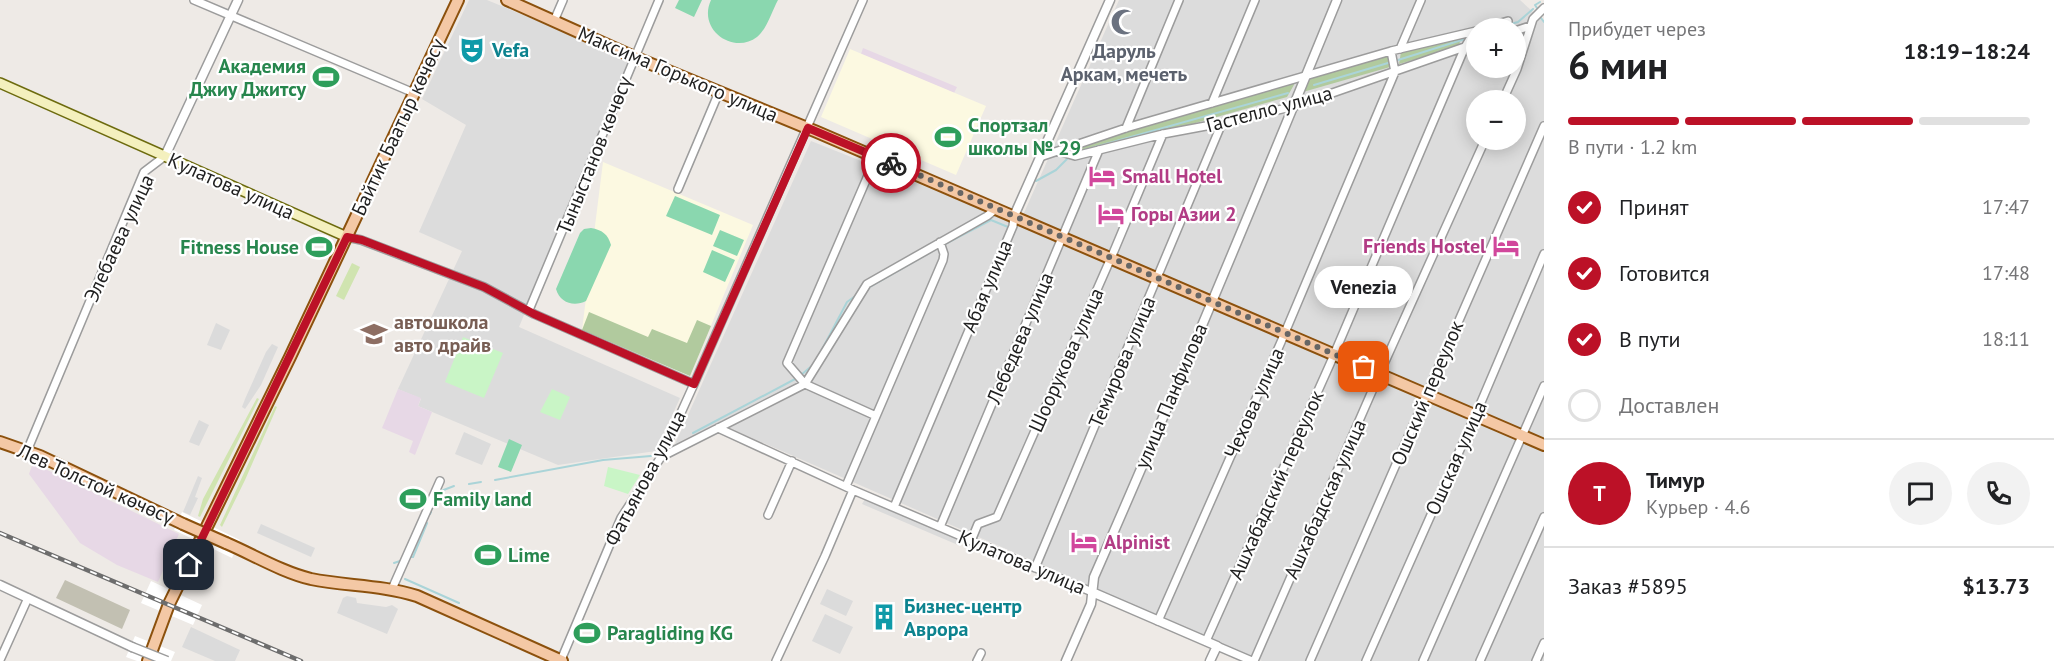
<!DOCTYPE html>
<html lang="ru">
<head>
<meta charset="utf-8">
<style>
	:root { --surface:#fff; --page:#f2f2f2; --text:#202124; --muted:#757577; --line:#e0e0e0; --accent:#bc1127 }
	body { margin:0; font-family:"PT Sans",sans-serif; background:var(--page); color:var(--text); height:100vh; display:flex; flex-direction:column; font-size:22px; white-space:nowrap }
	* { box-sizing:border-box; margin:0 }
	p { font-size:20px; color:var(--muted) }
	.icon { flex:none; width:33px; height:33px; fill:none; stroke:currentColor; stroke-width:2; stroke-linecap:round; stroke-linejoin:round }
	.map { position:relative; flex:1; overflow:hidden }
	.sheet { display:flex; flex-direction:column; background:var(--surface); width:510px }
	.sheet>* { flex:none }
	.fabs { position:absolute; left:1466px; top:18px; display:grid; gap:12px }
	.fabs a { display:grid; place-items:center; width:60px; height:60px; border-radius:50%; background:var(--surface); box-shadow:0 3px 15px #0003; font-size:30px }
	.pin { position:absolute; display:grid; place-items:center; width:51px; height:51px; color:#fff; margin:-26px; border-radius:12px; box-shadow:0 3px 9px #0006 }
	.courier { position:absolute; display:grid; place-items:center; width:60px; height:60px; margin:-30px; border:4px solid #bc1127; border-radius:50%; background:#fff; color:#222; box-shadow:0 2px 8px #0007 }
	.bubble { position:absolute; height:42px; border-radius:21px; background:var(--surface); box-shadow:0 3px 15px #0003; font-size:20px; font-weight:800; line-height:42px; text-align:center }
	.headline em { font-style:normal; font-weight:800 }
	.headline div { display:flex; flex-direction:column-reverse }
	.headline { display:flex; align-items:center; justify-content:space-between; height:102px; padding:0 24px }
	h1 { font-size:39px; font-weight:800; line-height:45px }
	.bar { display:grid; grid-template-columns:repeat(4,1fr); gap:9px 6px; align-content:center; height:72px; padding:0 24px }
	.bar i { height:8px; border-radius:4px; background:var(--line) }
	.bar .on { background:var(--accent) }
	.bar p { grid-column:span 4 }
	.line { display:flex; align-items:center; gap:15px; padding:0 24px; border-top:2px solid var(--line) }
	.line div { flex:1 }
	.round { display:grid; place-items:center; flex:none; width:63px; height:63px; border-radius:32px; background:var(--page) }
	ol { padding:0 24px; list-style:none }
	li { display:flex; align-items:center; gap:18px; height:66px }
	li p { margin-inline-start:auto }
	li .icon { padding:6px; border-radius:50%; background:var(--accent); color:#fff; stroke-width:4 }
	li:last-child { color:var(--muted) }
	li i { width:33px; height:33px; border:3px solid var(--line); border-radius:50% }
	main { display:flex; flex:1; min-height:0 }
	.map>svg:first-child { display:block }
	.residential { fill:#dcdcdc; fill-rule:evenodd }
	.industrial { fill:#e7d8e6 }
	.education { fill:#fcf9e1 }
	.construction { fill:#c2c0b2 }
	.grass { fill:#d0e4b0 }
	.forest { fill:#b1ca9e }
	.park { fill:#c9f5c6 }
	.pitch { fill:#8ad7af }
	.parking { fill:#dbdbdb }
	.pier { fill:#fff }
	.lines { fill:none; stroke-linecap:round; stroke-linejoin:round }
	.stream { stroke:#aad4d8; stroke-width:2 }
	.minor-casing { stroke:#9c9c9c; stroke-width:10 }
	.tertiary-casing { stroke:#9c9c9c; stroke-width:11 }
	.secondary-casing { stroke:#6d6b0e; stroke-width:12 }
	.primary-casing { stroke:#8c510d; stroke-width:14 }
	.minor { stroke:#fff; stroke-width:7 }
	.tertiary { stroke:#fff; stroke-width:8 }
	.secondary { stroke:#f4f0be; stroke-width:9 }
	.primary { stroke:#f4c8a5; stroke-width:10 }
	.rail-casing { stroke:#6d6d6d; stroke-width:4.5 }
	.rail { stroke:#fff; stroke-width:2; stroke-dasharray:7; stroke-linecap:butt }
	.tertiary-bridge-casing { stroke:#9c9c9c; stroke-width:11; stroke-linecap:butt }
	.primary-bridge-casing { stroke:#8c510d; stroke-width:14; stroke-linecap:butt }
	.tertiary-bridge { stroke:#fff; stroke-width:8 }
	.primary-bridge { stroke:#f4c8a5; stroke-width:10 }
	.done { stroke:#676665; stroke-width:6; stroke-dasharray:0 10.8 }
	.route { stroke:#bc1127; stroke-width:8 }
	.labels { text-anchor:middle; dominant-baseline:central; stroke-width:4.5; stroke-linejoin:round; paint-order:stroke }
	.culture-label { font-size:20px; font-weight:bold; fill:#0d838f; stroke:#fff; text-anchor:start }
	.worship-label { font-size:20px; font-weight:bold; fill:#5b616d; stroke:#fff }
	.leisure-label { font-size:20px; font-weight:bold; fill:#27864d; stroke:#fff; text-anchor:start }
	.street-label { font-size:20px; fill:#1f1f1f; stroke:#fff }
	.hotel-label { font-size:20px; font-weight:bold; fill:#b23c85; stroke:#fff; text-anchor:start }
	.education-label { font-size:20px; font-weight:bold; fill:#785e54; stroke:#fff; text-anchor:start }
</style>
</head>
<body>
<main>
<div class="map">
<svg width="1544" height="661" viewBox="0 0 1544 661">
	<rect width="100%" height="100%" fill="#eeeae6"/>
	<path class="residential" d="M469,0H487L630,59L519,327L680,398L656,451L558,465L418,406L421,399L398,389L462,251L419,232L466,125L422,99Z
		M1119,0H1520L1544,22V661H1262L718,423L675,444L811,141L1019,224ZM1476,28H1515V68H1476ZM1476,100H1515V140H1476Z"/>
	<path class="industrial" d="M863,48L957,87L954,93L861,54Z
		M398,389L421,398L418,406L432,412L415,455L409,452L413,441L382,428Z
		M33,463L179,534L158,582L117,565L80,543L29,474Z"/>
	<path class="education" d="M850,49L986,106L956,175L821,117Z
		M603,162L753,225L690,376L582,330Z"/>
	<path class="construction" d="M65,580L130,610L122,629L56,598Z"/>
	<path class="grass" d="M352,263L360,267L344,300L336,296Z
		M257,398L259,399L200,517L198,516L203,499Z
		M275,406L277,407L245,480L222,527L220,525Z"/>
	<path class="forest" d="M1463,34L1458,47L1399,64L1401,52Z
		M1388,56L1390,67L1303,92L1311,78Z
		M1295,83L1287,97L1069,159L1066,149Z
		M589,312L648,337L652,329L687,343L697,320L711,326L690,376L582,330Z"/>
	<path class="park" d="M463,337L503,353L484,398L445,382Z
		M552,389L570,397L560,420L540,412Z
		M608,467L640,475L628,494L604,486Z"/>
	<path class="pitch" d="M679,0H702L694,17L675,8Z
		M711,0H778C772,11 767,29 757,37C734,55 697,30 711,0Z
		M675,196L720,215L712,235L666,216Z
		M591,228C602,230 608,234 611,245L586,301C574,307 560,303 556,289L580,233L584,229Z
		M720,230L744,240L737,256L713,246Z
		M712,250L735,260L725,282L703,272Z
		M509,439L522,445L511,472L498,467Z"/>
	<path class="parking" d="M216,323L230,330L221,350L207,345Z
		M272,344L278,347L261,385L245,409L242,407L245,399L266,352Z
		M199,420L209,425L199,446L189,442Z
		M464,432L491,444L482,465L455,454Z
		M198,476L202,478L195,497L198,498L190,515L183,512Z
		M865,499L960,540L958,545L862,504Z
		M261,524L315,548L311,557L257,533Z
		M827,589L853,601L846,616L820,604Z
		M347,596L356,598L357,603L386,607L392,605L398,609L387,634L337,613L343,598Z
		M825,614L853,627L840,654L812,641Z
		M191,627L240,650L235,661H215L182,647Z"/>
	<path class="pier" d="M182,512L240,540L232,558L174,530Z
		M151,581L202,605L193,625L141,603Z
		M135,636L175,652L171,661H137L126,657Z"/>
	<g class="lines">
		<path class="stream" d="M1537,8L1535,5L1540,2
			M1541,18L1544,22
			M1496,28L1518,22L1533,9
			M1398,60L1465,39
			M1314,85L1388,63
			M1077,152L1288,93
			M1036,181L1056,170L1068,158
			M945,244L991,220L1008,227
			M868,288L938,248
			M817,359L847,302L858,294
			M801,375L814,364
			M693,433L797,378
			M495,480L603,460L651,456
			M469,484L481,482
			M437,496L441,491L454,486
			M430,514L431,512
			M410,557H413L427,523
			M394,563L400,561
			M405,579L459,603"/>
		<g class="minor-casing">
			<path id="minor" d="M194,0L414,93
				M554,21L563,0
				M1484,28L1508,21
				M1515,31L1530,26
				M1400,49L1421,0
				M1503,100L1517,69L1533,19L1544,8
				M1212,103L1255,0
				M1126,128L1179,0
				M1058,151L1075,156L1163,134L1222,123L1295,106L1476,43
				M1040,157L1126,128L1391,51L1476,31
				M678,189L719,92
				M347,237L361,240L484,287L534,314L694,384
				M529,310L659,0
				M876,416L805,384L787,363L876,157
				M718,428L853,490L1092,592
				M27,451L144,172L165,156
				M661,457L805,384L867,284L987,216L997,208
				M846,486L943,260L944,254L940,242
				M894,507L1013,226L1014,216
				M768,515L792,461
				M940,527L1099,150
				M971,541L978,524L997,517L1114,251L1163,134
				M1035,568L1222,123
				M392,589L440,481
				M1158,621L1281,342L1395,72L1391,51
				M1206,641L1330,364L1465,47L1474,32
				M1217,646L1252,661
				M0,660L28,598
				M561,660L621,518L661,457L694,384L863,0
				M776,661L825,556L853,490
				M977,661L981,653
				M1254,661L1383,366L1485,140
				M1310,661L1544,126
				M1366,661L1479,407L1544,254
				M1423,661L1544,386
				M1480,661L1544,517
				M1536,661L1544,643"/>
		</g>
		<g class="tertiary-casing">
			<path id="tertiary" d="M165,156L238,0
				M1014,216L1110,0
				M0,585L132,647
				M1092,592L1217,646L1210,661
				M1066,661L1091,604L1094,577C1178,386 1258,193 1337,0"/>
		</g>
		<g class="secondary-casing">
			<path id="secondary" d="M0,83L347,237"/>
		</g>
		<g class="primary-casing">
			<path id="primary" d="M507,0L634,57L817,132L1544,445
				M0,442L40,456L183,524
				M226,543C254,555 282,572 311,579C346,586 382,585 417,596L562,661
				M148,661L169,604L290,357L458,0"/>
		</g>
		<use href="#minor" class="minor"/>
		<use href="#tertiary" class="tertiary"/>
		<use href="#secondary" class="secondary"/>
		<use href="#primary" class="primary"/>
		<g class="rail-casing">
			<path id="rail" d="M0,533L301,661"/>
		</g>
		<use href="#rail" class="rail"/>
		<g class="tertiary-bridge-casing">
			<path id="tertiary-bridge" d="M132,647L167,661"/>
		</g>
		<g class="primary-bridge-casing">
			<path id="primary-bridge" d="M183,524L226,543"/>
		</g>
		<use href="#tertiary-bridge" class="tertiary-bridge"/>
		<use href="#primary-bridge" class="primary-bridge"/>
	</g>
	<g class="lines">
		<path class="done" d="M891,163L1364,367"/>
		<path class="route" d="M189,565L347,237L362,240L484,287L534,314L694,384L808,128L891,163"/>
	</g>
	<defs>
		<g id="mosque-bare" transform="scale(2.07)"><path d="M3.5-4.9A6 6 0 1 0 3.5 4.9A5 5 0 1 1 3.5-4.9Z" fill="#6b7280" stroke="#fff" stroke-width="2.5" paint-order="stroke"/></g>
		<g id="theatre-bare" transform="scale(2.07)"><path d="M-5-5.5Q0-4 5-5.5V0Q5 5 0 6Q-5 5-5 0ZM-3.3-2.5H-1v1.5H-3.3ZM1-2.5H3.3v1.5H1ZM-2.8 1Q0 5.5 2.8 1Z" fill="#0f9aa8" stroke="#fff" stroke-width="2.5" paint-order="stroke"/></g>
		<g id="stadium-bare" transform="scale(2.07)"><path d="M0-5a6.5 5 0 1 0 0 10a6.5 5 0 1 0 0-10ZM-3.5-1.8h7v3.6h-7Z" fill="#2e9e5b" stroke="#fff" stroke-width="2.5" paint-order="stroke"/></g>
		<g id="hotel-bare" transform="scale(2.07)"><path d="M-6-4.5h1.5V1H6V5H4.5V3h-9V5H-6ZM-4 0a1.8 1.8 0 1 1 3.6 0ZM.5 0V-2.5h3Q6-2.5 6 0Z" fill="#d1479c" stroke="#fff" stroke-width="2.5" paint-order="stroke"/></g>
		<g id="school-bare" transform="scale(2.07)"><path d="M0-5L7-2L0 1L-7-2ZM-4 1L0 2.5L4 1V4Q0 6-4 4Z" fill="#8d6e63" stroke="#fff" stroke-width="2.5" paint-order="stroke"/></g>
		<g id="building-bare" transform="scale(2.07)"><path d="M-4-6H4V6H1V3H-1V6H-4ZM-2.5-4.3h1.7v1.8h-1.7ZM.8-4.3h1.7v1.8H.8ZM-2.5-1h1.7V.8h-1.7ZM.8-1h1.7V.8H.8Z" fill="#0f9aa8" stroke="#fff" stroke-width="2.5" paint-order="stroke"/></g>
	</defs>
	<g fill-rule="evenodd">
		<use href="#mosque-bare" x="1124" y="22"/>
		<use href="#theatre-bare" x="472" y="50"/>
		<use href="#stadium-bare" x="326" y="77"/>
		<use href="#stadium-bare" x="948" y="137"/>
		<use href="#hotel-bare" x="1102" y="176"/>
		<use href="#hotel-bare" x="1111" y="214"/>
		<use href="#hotel-bare" x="1506" y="246"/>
		<use href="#stadium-bare" x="319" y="247"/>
		<use href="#school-bare" x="374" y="334"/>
		<use href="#stadium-bare" x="413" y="499"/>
		<use href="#hotel-bare" x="1084" y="542"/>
		<use href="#stadium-bare" x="488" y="555"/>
		<use href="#building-bare" x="884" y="617"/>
		<use href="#stadium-bare" x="587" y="633"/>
	</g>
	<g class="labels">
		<g class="culture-label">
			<text x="492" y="50">Vefa</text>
			<text x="904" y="606">Бизнес-центр<tspan x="904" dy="23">Аврора</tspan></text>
		</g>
		<g class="worship-label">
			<text x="1124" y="51">Даруль<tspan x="1124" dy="23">Аркам, мечеть</tspan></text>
		</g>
		<g class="leisure-label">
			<text x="306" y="66" text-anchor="end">Академия<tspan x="306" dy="23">Джиу Джитсу</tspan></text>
			<text x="968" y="125">Спортзал<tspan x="968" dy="23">школы № 29</tspan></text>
			<text x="299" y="247" text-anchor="end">Fitness House</text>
			<text x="433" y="499">Family land</text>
			<text x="508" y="555">Lime</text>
			<text x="607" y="633">Paragliding KG</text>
		</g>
		<g class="street-label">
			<text transform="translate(678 74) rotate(23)">Максима Горького улица</text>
			<text transform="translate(1269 109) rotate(-15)">Гастелло улица</text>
			<text transform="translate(398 127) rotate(-65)">Байтик Баатыр көчөсү</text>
			<text transform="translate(594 155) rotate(-68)">Тыныстанов көчөсү</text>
			<text transform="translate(231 186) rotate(24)">Кулатова улица</text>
			<text transform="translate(119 238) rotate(-65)">Элебаева улица</text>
			<text transform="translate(987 286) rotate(-67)">Абая улица</text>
			<text transform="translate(1020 338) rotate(-67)">Лебедева улица</text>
			<text transform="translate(1066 360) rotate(-66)">Шоорукова улица</text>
			<text transform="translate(1122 362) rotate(-67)">Темирова улица</text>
			<text transform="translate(1427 393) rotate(-67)">Ошский переулок</text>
			<text transform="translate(1171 396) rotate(-67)">улица Панфилова</text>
			<text transform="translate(1254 403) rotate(-66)">Чехова улица</text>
			<text transform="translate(1456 458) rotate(-66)">Ошская улица</text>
			<text transform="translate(645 478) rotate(-62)">Фатьянова улица</text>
			<text transform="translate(96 484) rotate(24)">Лев Толстой көчөсү</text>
			<text transform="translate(1276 485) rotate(-66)">Ашхабадский переулок</text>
			<text transform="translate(1325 499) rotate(-66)">Ашхабадская улица</text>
			<text transform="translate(1022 562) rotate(23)">Кулатова улица</text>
		</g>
		<g class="hotel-label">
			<text x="1122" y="176">Small Hotel</text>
			<text x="1131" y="214">Горы Азии 2</text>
			<text x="1486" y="246" text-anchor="end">Friends Hostel</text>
			<text x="1104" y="542">Alpinist</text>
		</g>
		<g class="education-label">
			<text x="394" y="322">автошкола<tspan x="394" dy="23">авто драйв</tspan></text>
		</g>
	</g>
</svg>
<div class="fabs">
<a>+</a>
<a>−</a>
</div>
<div class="pin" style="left:1364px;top:367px;background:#ea580c"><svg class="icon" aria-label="bag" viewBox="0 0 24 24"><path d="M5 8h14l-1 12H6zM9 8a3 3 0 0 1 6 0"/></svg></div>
<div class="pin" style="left:189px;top:565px;background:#1f2937"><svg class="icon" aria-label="home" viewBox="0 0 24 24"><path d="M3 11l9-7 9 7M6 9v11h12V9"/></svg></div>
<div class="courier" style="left:891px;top:163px"><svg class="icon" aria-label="bike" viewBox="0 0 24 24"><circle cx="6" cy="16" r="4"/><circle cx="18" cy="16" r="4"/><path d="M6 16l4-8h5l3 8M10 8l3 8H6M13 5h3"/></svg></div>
<div class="bubble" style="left:1314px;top:266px;width:99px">Venezia</div>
</div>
<section class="sheet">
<div class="headline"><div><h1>6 мин</h1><p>Прибудет через</p></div><em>18:19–18:24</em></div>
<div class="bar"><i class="on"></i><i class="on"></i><i class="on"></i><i></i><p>В пути · 1.2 km</p></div>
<ol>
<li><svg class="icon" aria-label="check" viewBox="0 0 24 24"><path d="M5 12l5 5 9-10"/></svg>Принят<p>17:47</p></li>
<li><svg class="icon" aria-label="check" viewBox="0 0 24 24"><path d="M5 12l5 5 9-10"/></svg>Готовится<p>17:48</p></li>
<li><svg class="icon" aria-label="check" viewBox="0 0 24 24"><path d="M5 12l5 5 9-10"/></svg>В пути<p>18:11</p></li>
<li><i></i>Доставлен</li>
</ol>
<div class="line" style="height:108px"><b class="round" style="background:var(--accent);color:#fff">Т</b><div><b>Тимур</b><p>Курьер · 4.6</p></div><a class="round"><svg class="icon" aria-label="chat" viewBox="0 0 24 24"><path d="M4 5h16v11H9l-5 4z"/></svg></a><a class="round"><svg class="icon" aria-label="phone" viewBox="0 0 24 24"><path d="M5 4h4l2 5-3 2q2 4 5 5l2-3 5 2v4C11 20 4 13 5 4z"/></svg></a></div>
<div class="line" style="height:78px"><div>Заказ #5895</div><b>$13.73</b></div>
</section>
</main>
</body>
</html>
